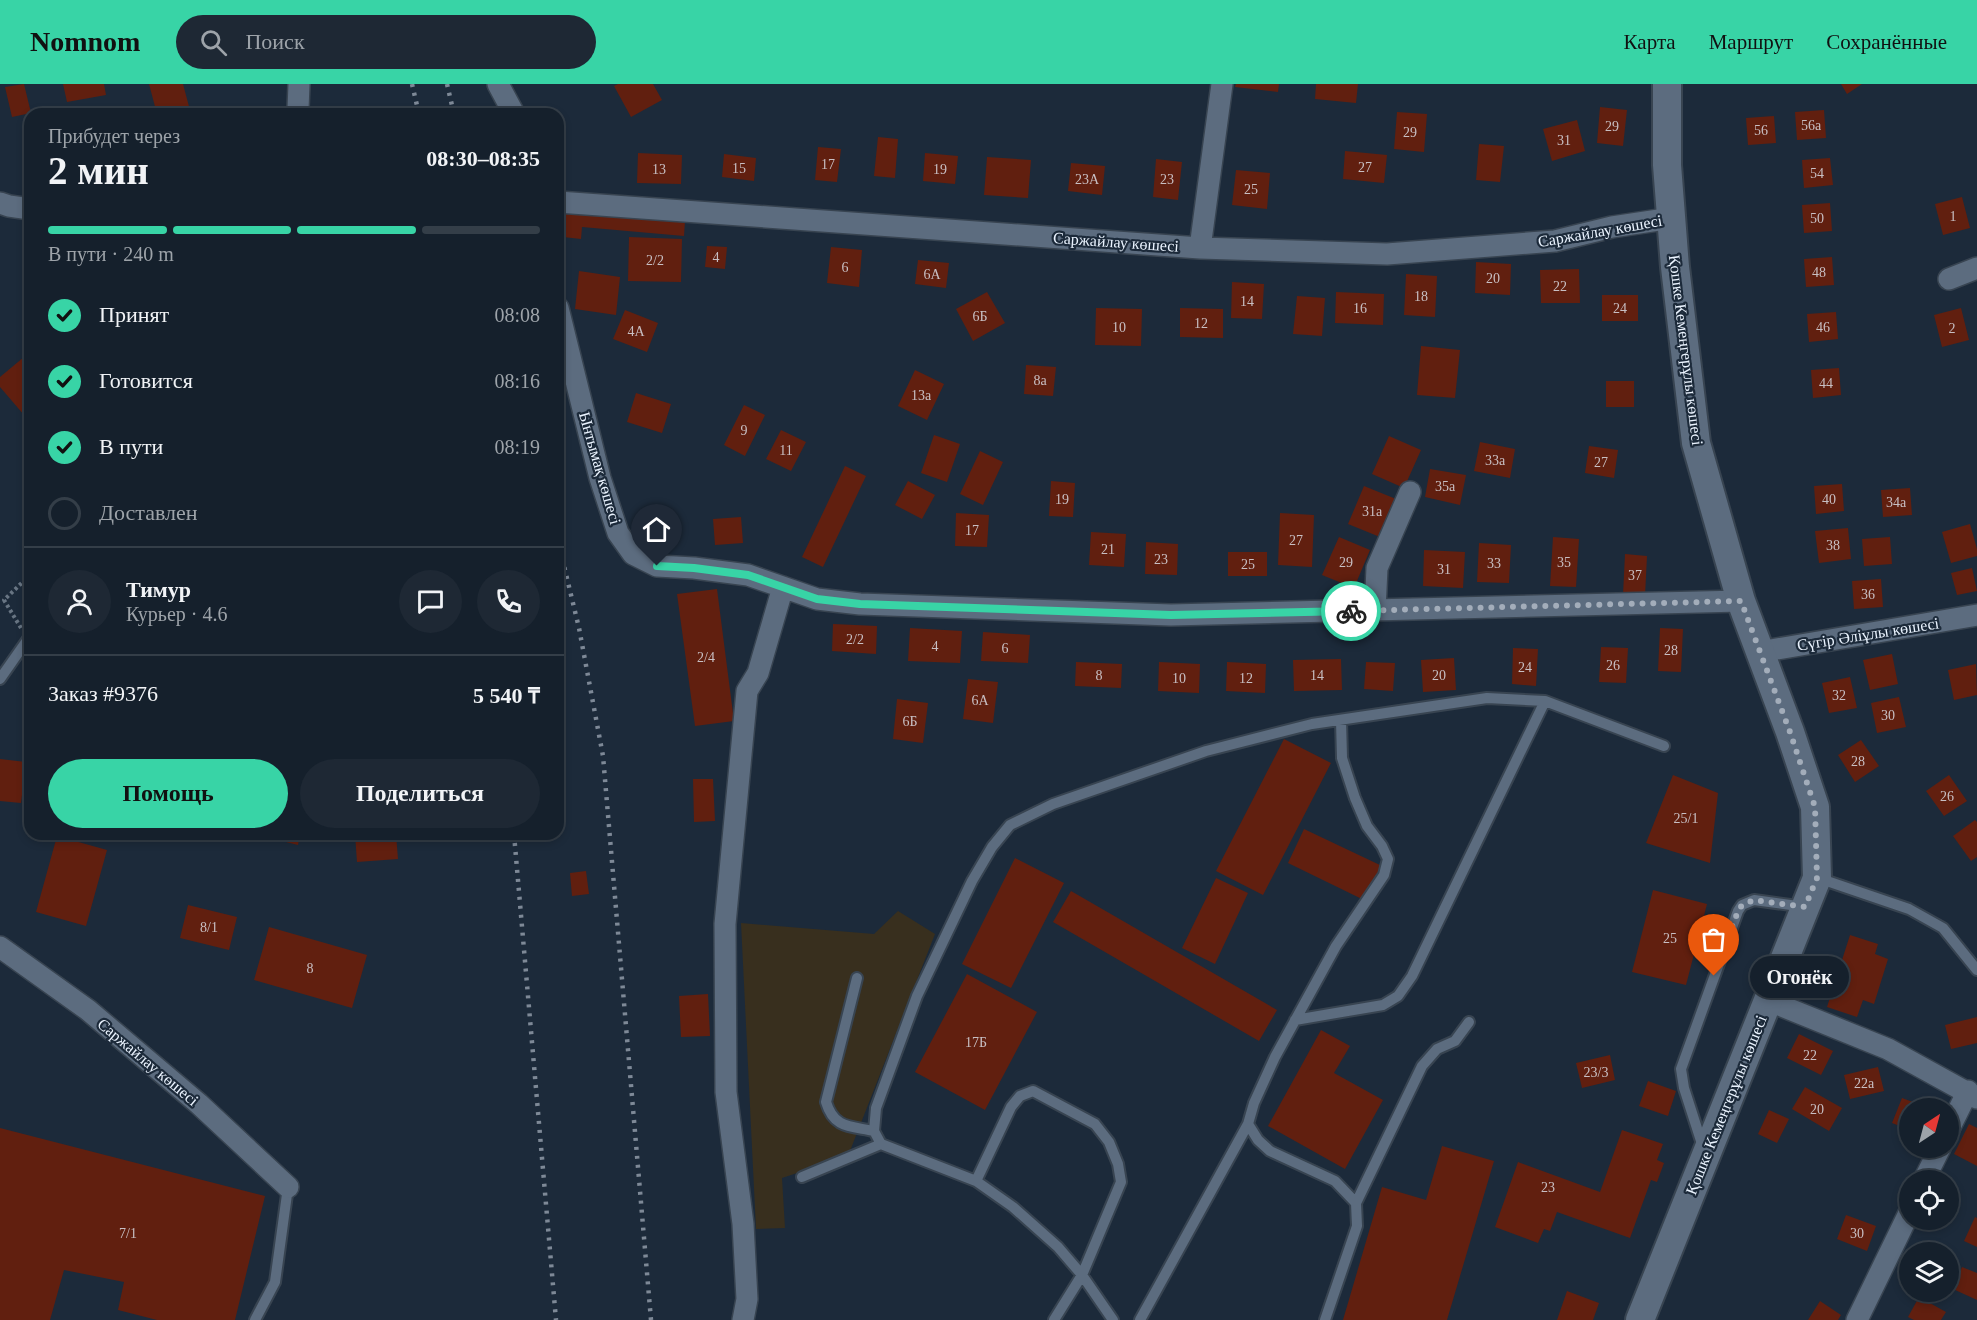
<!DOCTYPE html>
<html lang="ru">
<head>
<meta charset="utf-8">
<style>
	:root { --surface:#15202c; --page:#1e2834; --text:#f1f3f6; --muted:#9da3a9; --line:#343e48; --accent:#38d4a6 }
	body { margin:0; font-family:"Times New Roman",serif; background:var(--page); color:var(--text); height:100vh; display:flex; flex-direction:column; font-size:22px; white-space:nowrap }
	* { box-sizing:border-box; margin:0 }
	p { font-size:20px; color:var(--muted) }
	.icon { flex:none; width:33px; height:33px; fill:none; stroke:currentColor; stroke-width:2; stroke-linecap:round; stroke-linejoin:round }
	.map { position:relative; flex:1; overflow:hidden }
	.sheet { position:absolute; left:24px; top:24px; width:540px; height:732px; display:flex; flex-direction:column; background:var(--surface); border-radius:18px; box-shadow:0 3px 9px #0003,0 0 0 2px var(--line) }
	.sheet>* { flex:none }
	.needle { width:39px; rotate:36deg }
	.tools { position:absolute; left:1899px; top:1014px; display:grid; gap:12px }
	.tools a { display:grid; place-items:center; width:60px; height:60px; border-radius:50%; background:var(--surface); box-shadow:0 3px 9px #0003,0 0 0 2px var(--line); font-size:30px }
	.pin { position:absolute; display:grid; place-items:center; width:51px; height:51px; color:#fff; margin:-62px -26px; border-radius:50% 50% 50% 0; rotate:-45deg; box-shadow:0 0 6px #0007 }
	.pin .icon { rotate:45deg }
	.courier { position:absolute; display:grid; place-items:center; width:60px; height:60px; margin:-30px; border:4px solid #38d4a6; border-radius:50%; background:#fff; color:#222; box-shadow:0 2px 8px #0007 }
	.bubble { position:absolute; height:42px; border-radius:21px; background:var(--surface); box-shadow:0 3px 9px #0003,0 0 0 2px var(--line); font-size:20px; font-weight:800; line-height:42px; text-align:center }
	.headline em { font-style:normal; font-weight:800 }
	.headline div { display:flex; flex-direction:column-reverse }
	.headline { display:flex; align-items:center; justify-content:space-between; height:102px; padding:0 24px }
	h1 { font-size:39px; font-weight:800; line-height:45px }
	.bar { display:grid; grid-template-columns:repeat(4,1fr); gap:9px 6px; align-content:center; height:72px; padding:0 24px }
	.bar i { height:8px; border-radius:4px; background:var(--line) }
	.bar .on { background:var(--accent) }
	.bar p { grid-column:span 4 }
	.line { display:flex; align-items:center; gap:15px; padding:0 24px; border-top:2px solid var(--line) }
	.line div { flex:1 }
	.round { display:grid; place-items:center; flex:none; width:63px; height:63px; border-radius:32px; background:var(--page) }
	ol { padding:0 24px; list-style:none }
	li { display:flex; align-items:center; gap:18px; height:66px }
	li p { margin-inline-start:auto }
	li .icon { padding:6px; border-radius:50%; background:var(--accent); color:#111; stroke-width:4 }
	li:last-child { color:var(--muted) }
	li i { width:33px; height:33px; border:3px solid var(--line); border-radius:50% }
	.primary-button { display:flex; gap:12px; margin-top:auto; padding:12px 24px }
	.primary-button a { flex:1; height:69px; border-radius:36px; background:var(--accent); color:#111; font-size:24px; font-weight:800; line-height:69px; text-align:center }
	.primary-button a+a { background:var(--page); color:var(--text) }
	header { display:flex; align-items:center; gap:36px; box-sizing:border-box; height:84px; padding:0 30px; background:var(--accent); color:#111 }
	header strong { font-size:28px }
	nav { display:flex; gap:33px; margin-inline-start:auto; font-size:21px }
	.search { width:420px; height:54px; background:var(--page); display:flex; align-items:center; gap:15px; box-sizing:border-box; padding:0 21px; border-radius:33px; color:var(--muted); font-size:22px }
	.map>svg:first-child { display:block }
	.commercial { fill:#382f1e }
	.building { fill:#611f0f }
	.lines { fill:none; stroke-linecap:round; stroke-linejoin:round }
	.lane-casing { stroke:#384451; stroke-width:14 }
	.street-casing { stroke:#384451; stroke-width:24 }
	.secondary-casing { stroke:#384451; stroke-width:32 }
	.path { stroke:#687583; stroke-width:4; stroke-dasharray:3 3; stroke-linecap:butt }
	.lane { stroke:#5c6c7f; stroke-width:10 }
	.street { stroke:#5c6c7f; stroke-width:21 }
	.secondary { stroke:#5c6c7f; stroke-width:28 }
	.rail { stroke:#7e8997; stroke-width:4.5; stroke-dasharray:3 6; stroke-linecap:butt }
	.done { stroke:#a3adba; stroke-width:6; stroke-dasharray:0 10.8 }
	.route { stroke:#38d4a6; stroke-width:8 }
	.labels { text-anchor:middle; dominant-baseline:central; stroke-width:4.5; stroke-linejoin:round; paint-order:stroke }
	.number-label { font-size:14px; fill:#c8bfc3 }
	.street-label { font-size:16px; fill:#ebf4ff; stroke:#1c2a3a }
</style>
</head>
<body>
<header>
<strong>Nomnom</strong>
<div class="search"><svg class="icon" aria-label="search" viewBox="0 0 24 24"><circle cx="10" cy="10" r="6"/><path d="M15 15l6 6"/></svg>Поиск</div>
<nav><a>Карта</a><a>Маршрут</a><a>Сохранённые</a></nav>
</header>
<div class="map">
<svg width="1977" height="1236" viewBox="0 0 1977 1236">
	<rect width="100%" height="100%" fill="#1c2a3a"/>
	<path class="commercial" d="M898,827L935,850L848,1072L782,1094L785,1144L756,1145L741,839L874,850Z"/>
	<path class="building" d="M24,0L31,29L12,33L5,3Z
		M63,0H104L106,11L67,18Z
		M149,0H183L191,30H157Z
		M618,0H653L662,16L631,33L614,2Z
		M1236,0H1279L1278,8L1235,3Z
		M1316,0H1358L1356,19L1315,15Z
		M1841,0H1862L1847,10Z
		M1600,23L1627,26L1623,62L1597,59Z
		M1824,26L1826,54L1797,56L1795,28Z
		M1397,28L1427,30L1424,68L1394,65Z
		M1774,32L1776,59L1748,61L1746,34Z
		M1577,36L1585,67L1552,77L1543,45Z
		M878,53L898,55L895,94L874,92Z
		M1479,60L1504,62L1500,98L1476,96Z
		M818,63L841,65L837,98L815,96Z
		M1345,67L1387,71L1384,99L1343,95Z
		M638,69L682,71L681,100L637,99Z
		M925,69L958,72L955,100L923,97Z
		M724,70L756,74L754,97L722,93Z
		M987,73L1031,76L1028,114L984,111Z
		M1830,74L1833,101L1804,104L1802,76Z
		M1156,75L1182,78L1178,116L1153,113Z
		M1071,79L1105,82L1102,111L1068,107Z
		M1236,86L1270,89L1267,125L1232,121Z
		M1962,113L1970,144L1943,151L1935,120Z
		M1830,119L1832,147L1804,149L1802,121Z
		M565,126L685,137L684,152L582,143L581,155L563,153Z
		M629,153L682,155L681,198L628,197Z
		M707,162L727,163L725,185L705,183Z
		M831,163L862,166L859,203L827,199Z
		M1832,173L1834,201L1806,203L1804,175Z
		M918,176L949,179L946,204L915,200Z
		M1476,178L1511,180L1510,211L1475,209Z
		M1579,185L1580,219H1541L1540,186Z
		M579,187L620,193L616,231L575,225Z
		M1406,190L1437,192L1435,233L1404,231Z
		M1232,198L1264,200L1262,235L1231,234Z
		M987,208L1005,239L973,257L956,225Z
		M1336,208L1384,210L1383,241L1335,239Z
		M1602,211H1638V237H1602Z
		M1297,212L1325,214L1322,252L1293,250Z
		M1096,224L1142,225L1141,262L1095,261Z
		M1180,224L1223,225V254L1180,253Z
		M1961,224L1969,256L1942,263L1934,231Z
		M625,226L658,239L647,268L613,255Z
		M1836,228L1838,255L1809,258L1807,230Z
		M1421,262L1460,266L1455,314L1417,311Z
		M30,268V338L0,303V293Z
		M1026,281L1056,283L1053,312L1024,310Z
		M1839,284L1841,311L1813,314L1811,286Z
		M915,286L944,300L927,336L898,322Z
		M1606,297H1634V323H1606Z
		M636,309L671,320L662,349L627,338Z
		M744,321L765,331L745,372L724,361Z
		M781,346L806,358L791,387L766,375Z
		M934,351L960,360L947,398L921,389Z
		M1389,352L1421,366L1404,404L1372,390Z
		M1480,358L1515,365L1510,394L1474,387Z
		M1589,362L1618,366L1614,394L1585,389Z
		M980,367L1003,378L983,421L960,410Z
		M845,382L866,392L823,483L802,473Z
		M1430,385L1466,391L1460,421L1425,413Z
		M908,397L935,411L922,435L895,421Z
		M1051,397L1075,399L1073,433L1049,432Z
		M1842,400L1844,427L1816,430L1814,402Z
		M1364,402L1396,415L1380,453L1348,440Z
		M1910,404L1912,431L1883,433L1881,406Z
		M956,429L989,431L987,463L955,462Z
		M1280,429L1314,431L1312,483L1278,481Z
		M741,433L743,459L715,461L713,435Z
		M1970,440L1977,465V472L1951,479L1942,448Z
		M1848,444L1851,475L1819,479L1815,447Z
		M1091,448L1126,450L1124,483L1089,481Z
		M1339,453L1370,466L1354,504L1322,491Z
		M1553,453L1579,455L1576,503L1550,502Z
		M1890,453L1892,480L1864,482L1862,455Z
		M1146,458L1178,460L1177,491L1145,490Z
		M1479,459L1511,461L1509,499L1477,498Z
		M1424,466L1465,468L1463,504L1423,502Z
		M1228,468H1267V492H1228Z
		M1625,470L1647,472L1645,512L1623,511Z
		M1972,484L1977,507L1957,511L1951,489Z
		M1881,495L1883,523L1854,525L1852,497Z
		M717,505L734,637L695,642L677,510Z
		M833,540L877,542L876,570L832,567Z
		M910,544L962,547L960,579L908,577Z
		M1660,544L1683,545L1681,588L1658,587Z
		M983,548L1030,551L1028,579L981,577Z
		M1601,563L1628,564L1626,599L1599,598Z
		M1513,564L1538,565L1536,602L1512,600Z
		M1892,570L1898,600L1870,606L1863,576Z
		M1454,574L1456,606L1423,608L1421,576Z
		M1341,575L1342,606L1294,607L1293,576Z
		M1076,578L1122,580L1121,604L1075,602Z
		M1159,578L1200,580L1199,609L1158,607Z
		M1227,578L1266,580L1265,609L1226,607Z
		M1366,578L1395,579L1393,607L1364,605Z
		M1976,580L1977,611L1954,616L1948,586Z
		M1850,593L1857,624L1829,629L1822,599Z
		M968,595L998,598L993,639L963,635Z
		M1899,613L1906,643L1877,649L1871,619Z
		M897,615L928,619L923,659L893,655Z
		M1284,655L1331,679L1263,811L1216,787Z
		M1861,656L1879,682L1855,698L1838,671Z
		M0,675L26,678L21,719L0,717Z
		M1673,691L1718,709L1710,779L1646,759Z
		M1949,691L1967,717L1944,732L1926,707Z
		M693,695H713L715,737L694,738Z
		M1975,736L1977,738V773L1971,777L1953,752Z
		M1304,745L1382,782L1366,817L1288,779Z
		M254,750H300L298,761Z
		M355,750H396L398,775L357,778Z
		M57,752L107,766L86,842L36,828Z
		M1015,774L1064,799L1011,904L962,880Z
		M586,787L589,810L572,812L570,789Z
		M1216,794L1248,809L1215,880L1182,864Z
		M1653,806L1707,820L1686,901L1632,888Z
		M1071,807L1277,926L1259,957L1053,838Z
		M188,821L237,833L229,866L180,854Z
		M269,843L367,871L352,924L254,896Z
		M1850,851L1878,860L1875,870L1888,875L1874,920L1863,916L1857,933L1827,923Z
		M967,890L1037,928L985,1026L915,988Z
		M708,910L710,952L681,953L679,912Z
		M1977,933V959L1951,965L1945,941Z
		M1321,946L1350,962L1334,989L1383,1016L1345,1085L1268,1042Z
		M1799,950L1833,967L1821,991L1787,974Z
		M1610,971L1615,996L1582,1004L1576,979Z
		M1878,983L1884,1007L1850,1015L1844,991Z
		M1648,997L1676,1007L1668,1032L1639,1022Z
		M1805,1003L1842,1024L1829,1047L1792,1025Z
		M1902,1014L1929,1024H1910V1046L1892,1039Z
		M1769,1026L1789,1035L1777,1059L1758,1050Z
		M1969,1040L1977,1044V1082L1954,1070Z
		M0,1044L265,1112L235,1236H157L118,1226L124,1198L64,1186L50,1236H0Z
		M1622,1046L1663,1060L1657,1076L1664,1079L1657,1098L1651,1096L1630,1154L1557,1128L1550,1147L1544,1145L1538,1159L1495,1143L1518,1078L1600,1108Z
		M1442,1062L1494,1077L1447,1236H1343L1382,1103L1426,1116Z
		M1846,1131L1876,1142L1867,1167L1837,1155Z
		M1975,1133L1977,1134V1163L1964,1157Z
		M1962,1183L1977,1189V1216L1953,1205Z
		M1567,1207L1599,1219L1593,1236H1557Z
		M1919,1213L1946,1228L1941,1236H1914L1908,1233Z
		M1820,1217L1841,1231L1838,1236H1808Z"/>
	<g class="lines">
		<g class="lane-casing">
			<path id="lane" d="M0,595L28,555
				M1818,794L1909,825L1943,844L1977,886
				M857,894L826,1018C834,1045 851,1042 874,1047
				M1295,936L1383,921L1398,912L1412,892L1545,617
				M1703,1063L1684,1004L1681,985L1738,827L1742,821L1754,816L1805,823
				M802,1093L881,1060
				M976,1097L1011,1023L1020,1012L1033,1007L1095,1040L1109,1058L1118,1080L1121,1098L1082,1191L1054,1236
				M1356,1119L1422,982L1437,965L1455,957L1469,938
				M255,1236L275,1198L288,1103
				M1113,1236L1082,1191L1058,1163L1013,1123L976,1097L881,1060L874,1047L876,1024L917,912L972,797L992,763L1010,741L1053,720L1206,667L1312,640L1487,614L1545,617L1664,662
				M1140,1236L1248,1040
				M1325,1236L1357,1142L1356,1119L1335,1097L1270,1067L1258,1056L1248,1040L1254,1019L1275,973L1336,862L1384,791L1388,775L1382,762L1367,742L1355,714L1342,674L1341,636"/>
		</g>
		<g class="street-casing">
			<path id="street" d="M498,0L514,30
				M296,30L298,25L299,0
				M558,118L1200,164L1387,170L1555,157L1612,143L1672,134
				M0,119L9,122L30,125
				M1200,164L1222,0
				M1949,195L1977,184
				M558,224L600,394L618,449L633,470L657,482L694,484L748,491L817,515L860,520L1171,531L1741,517
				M1375,526L1377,484L1410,408
				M1759,568L1977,531
				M0,863L88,926L199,1020L288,1103
				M1767,916L1888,965L1977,1014
				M1948,1047L1968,1007
				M1924,1096L1940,1064
				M743,1236L747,1215L743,1140L726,1008L725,840L747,607L758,589L783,503
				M1857,1236L1910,1127"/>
		</g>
		<g class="secondary-casing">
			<path id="secondary" d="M1640,1236L1817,794L1815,723L1790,648L1741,517L1696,359L1675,183L1667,81V0"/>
		</g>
		<path class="path" d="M21,544L4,516L30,491"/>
		<use href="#lane" class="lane"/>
		<use href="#street" class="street"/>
		<use href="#secondary" class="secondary"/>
		<path class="rail" d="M412,0L419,30
			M447,0L454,30
			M558,457L579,544L603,672L651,1236
			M514,750L556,1236"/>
	</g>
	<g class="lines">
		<path class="done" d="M1351,527L1741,517L1790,648L1815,723L1817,794L1805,823L1754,816L1742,821L1738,827L1714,892"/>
		<path class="route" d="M657,482L694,484L748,491L817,515L860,520L1171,531L1351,527"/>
	</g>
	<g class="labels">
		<g class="number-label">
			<text x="1811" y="41">56а</text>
			<text x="1612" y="42">29</text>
			<text x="1761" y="46">56</text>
			<text x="1410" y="48">29</text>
			<text x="1564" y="56">31</text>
			<text x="828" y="80">17</text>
			<text x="1365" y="83">27</text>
			<text x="739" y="84">15</text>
			<text x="659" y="85">13</text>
			<text x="940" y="85">19</text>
			<text x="1817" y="89">54</text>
			<text x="1087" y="95">23А</text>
			<text x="1167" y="95">23</text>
			<text x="1251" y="105">25</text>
			<text x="1953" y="132">1</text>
			<text x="1817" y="134">50</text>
			<text x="716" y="173">4</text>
			<text x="655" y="176">2/2</text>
			<text x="845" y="183">6</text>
			<text x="1819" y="188">48</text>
			<text x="932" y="190">6А</text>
			<text x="1493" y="194">20</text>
			<text x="1560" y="202">22</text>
			<text x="1421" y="212">18</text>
			<text x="1247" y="217">14</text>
			<text x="1360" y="224">16</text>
			<text x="1620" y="224">24</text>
			<text x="980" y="232">6Б</text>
			<text x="1201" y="239">12</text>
			<text x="1119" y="243">10</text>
			<text x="1823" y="243">46</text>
			<text x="1952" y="244">2</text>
			<text x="636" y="247">4А</text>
			<text x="1040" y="296">8а</text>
			<text x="1826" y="299">44</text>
			<text x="921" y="311">13а</text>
			<text x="744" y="346">9</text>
			<text x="786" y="366">11</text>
			<text x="1495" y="376">33а</text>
			<text x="1601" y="378">27</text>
			<text x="1445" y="402">35а</text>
			<text x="1062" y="415">19</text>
			<text x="1829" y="415">40</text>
			<text x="1896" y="418">34а</text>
			<text x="1372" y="427">31а</text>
			<text x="972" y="446">17</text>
			<text x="1296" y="456">27</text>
			<text x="1833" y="461">38</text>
			<text x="1108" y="465">21</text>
			<text x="1161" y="475">23</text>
			<text x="1346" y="478">29</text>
			<text x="1564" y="478">35</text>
			<text x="1494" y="479">33</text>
			<text x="1248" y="480">25</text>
			<text x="1444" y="485">31</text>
			<text x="1635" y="491">37</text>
			<text x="1868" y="510">36</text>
			<text x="855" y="555">2/2</text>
			<text x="935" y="562">4</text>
			<text x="1005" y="564">6</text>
			<text x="1671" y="566">28</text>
			<text x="706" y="573">2/4</text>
			<text x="1613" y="581">26</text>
			<text x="1525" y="583">24</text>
			<text x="1099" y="591">8</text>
			<text x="1317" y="591">14</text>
			<text x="1439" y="591">20</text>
			<text x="1179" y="594">10</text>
			<text x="1246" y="594">12</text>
			<text x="1839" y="611">32</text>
			<text x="980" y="616">6А</text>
			<text x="1888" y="631">30</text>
			<text x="910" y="637">6Б</text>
			<text x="1858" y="677">28</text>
			<text x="1947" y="712">26</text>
			<text x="1686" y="734">25/1</text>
			<text x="209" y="843">8/1</text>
			<text x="1670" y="854">25</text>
			<text x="310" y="884">8</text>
			<text x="976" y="958">17Б</text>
			<text x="1810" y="971">22</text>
			<text x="1596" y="988">23/3</text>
			<text x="1864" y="999">22а</text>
			<text x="1817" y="1025">20</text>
			<text x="1548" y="1103">23</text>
			<text x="128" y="1149">7/1</text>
			<text x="1857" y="1149">30</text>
		</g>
		<g class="street-label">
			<text transform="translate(1600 147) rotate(-10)">Саржайлау көшесі</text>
			<text transform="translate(1116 158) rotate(4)">Саржайлау көшесі</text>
			<text transform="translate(1686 266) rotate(83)">Қошке Кемеңгерұлы көшесі</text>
			<text transform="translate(600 384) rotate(74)">Ынтымақ көшесі</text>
			<text transform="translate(1868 550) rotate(-9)">Сүгір Әліұлы көшесі</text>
			<text transform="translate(148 978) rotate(40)">Саржайлау көшесі</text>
			<text transform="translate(1726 1021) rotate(-68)">Қошке Кемеңгерұлы көшесі</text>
		</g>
	</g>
</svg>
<div class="tools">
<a><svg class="needle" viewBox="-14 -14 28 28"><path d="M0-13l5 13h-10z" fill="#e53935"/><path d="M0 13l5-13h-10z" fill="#9da3a9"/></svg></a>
<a><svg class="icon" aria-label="locate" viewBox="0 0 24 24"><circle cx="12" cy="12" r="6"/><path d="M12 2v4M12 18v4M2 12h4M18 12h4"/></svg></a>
<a><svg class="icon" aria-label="layers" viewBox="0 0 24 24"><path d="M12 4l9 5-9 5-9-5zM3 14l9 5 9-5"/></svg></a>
</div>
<div class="pin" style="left:1714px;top:892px;background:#ea580c"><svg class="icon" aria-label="bag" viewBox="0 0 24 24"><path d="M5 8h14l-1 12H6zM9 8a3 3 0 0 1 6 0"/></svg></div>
<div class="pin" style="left:657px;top:482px;background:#1f2937"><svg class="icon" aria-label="home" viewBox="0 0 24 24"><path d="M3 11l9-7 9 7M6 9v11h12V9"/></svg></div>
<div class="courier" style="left:1351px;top:527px"><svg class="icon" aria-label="bike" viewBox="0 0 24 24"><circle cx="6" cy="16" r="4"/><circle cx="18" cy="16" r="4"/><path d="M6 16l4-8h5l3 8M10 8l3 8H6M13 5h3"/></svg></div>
<div class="bubble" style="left:1750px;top:872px;width:99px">Огонёк</div>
<section class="sheet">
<div class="headline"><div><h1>2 мин</h1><p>Прибудет через</p></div><em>08:30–08:35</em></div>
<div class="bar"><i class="on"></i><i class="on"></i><i class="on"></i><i></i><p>В пути · 240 m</p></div>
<ol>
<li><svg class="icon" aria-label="check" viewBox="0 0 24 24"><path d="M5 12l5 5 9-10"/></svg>Принят<p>08:08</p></li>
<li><svg class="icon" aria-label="check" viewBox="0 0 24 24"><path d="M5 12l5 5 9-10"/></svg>Готовится<p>08:16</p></li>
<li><svg class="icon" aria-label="check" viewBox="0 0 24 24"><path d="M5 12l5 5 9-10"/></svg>В пути<p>08:19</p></li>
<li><i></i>Доставлен</li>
</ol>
<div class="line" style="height:108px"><a class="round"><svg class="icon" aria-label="person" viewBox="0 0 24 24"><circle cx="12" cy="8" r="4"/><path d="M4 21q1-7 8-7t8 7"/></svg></a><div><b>Тимур</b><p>Курьер · 4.6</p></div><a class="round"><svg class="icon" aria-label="chat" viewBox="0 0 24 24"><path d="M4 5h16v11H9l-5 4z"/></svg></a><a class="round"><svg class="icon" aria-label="phone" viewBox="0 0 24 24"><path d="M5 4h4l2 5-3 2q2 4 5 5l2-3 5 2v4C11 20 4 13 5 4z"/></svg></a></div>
<div class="line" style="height:78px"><div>Заказ #9376</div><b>5 540 ₸</b></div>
<div class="primary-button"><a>Помощь</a><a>Поделиться</a></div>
</section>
</div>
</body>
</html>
